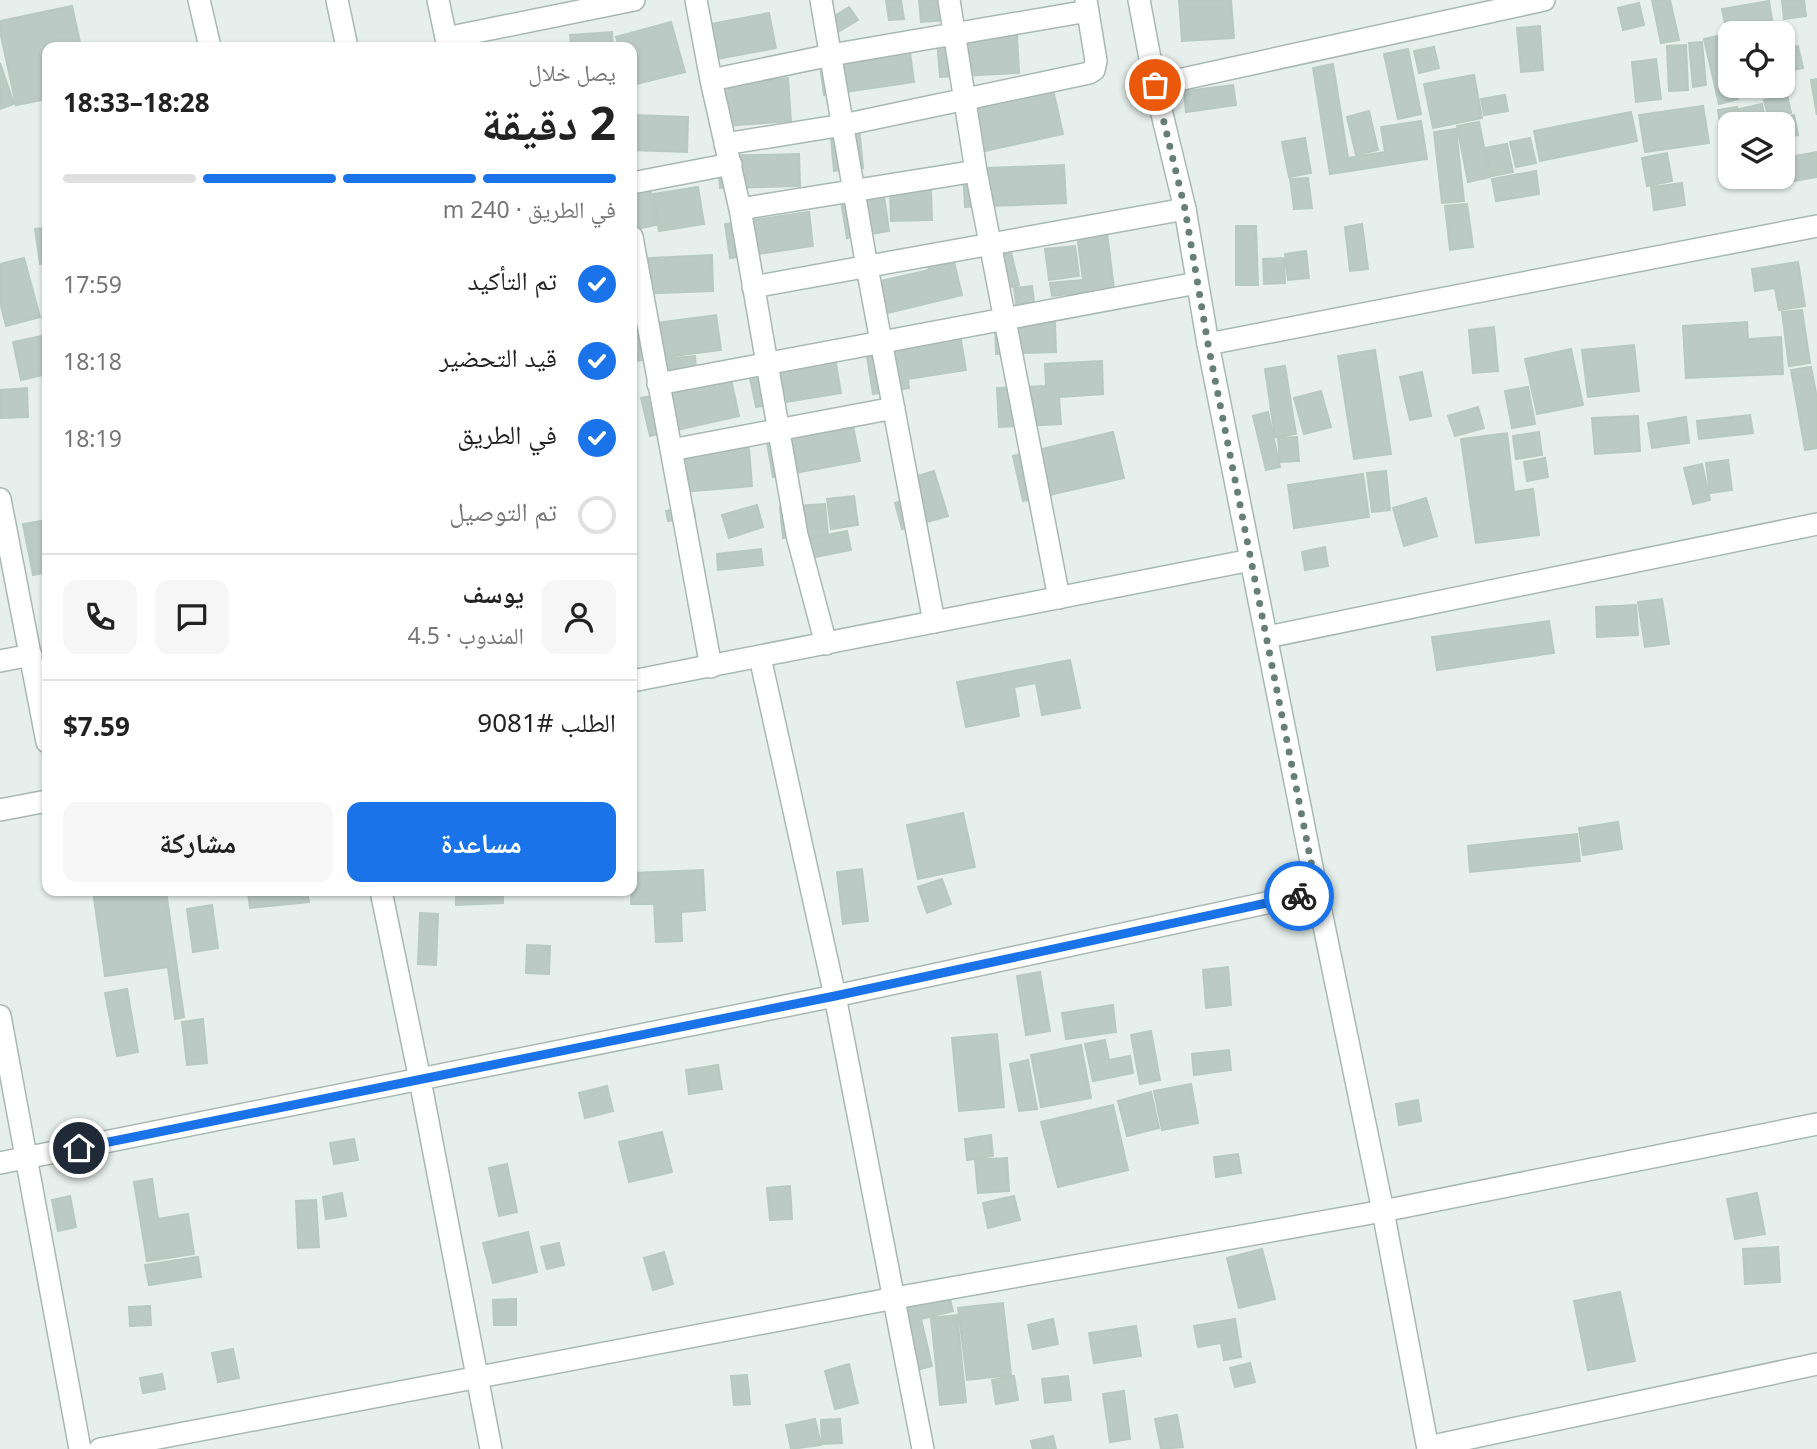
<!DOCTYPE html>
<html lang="ar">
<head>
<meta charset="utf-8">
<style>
	:root { --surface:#fff; --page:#f6f6f6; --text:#222; --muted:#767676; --line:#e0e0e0; --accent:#1a73e8 }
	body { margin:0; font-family:"Noto Sans","Noto Naskh Arabic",sans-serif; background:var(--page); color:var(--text); direction:rtl; height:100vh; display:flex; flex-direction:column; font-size:26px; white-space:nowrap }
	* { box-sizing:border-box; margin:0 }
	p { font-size:23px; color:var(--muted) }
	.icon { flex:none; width:38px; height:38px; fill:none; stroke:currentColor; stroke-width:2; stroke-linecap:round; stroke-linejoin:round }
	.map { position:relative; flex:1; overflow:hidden; direction:ltr }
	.panel { position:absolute; left:42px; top:42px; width:595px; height:854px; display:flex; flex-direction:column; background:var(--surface); border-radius:14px; box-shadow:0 2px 5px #0004; direction:rtl }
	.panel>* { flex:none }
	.controls { position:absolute; left:1718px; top:21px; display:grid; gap:14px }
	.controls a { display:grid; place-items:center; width:77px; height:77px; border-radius:14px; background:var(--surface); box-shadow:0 2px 5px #0004; font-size:35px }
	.pin { position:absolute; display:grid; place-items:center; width:60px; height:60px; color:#fff; margin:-30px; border:4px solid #fff; border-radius:50%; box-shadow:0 2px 7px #0007 }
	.courier { position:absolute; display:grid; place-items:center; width:70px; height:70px; margin:-35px; border:5px solid #1a73e8; border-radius:50%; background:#fff; color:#222; box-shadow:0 2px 9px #0007 }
	.summary em { font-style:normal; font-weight:700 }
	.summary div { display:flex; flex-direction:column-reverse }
	.summary { display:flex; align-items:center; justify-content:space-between; height:119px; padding:0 21px }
	h1 { font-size:46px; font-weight:700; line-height:52px }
	.bar { display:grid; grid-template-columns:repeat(4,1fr); gap:10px 7px; align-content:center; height:84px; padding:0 21px }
	.bar i { height:9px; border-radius:5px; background:var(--line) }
	.bar .active { background:var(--accent) }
	.bar p { grid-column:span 4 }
	.line { display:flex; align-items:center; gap:18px; padding:0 21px; border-top:2px solid var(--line) }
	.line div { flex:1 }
	.round { display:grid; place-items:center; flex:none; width:74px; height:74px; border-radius:14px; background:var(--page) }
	ol { padding:0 21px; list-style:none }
	li { display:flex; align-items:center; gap:21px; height:77px }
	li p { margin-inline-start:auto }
	li .icon { padding:7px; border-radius:50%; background:var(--accent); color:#fff; stroke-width:4 }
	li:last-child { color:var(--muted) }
	li i { width:38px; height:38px; border:4px solid var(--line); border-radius:50% }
	.primary-button { display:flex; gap:14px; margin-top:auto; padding:14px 21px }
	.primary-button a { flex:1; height:80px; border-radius:14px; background:var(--accent); color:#fff; font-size:28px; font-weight:700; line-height:80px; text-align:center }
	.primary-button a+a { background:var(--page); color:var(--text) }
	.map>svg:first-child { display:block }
	.building { fill:#bbcac4; stroke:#b8c9c2; stroke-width:2 }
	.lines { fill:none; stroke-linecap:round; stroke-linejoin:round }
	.minor-casing { stroke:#a8b8b2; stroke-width:24 }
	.tertiary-casing { stroke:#a8b8b2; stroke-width:24 }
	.minor { stroke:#fff; stroke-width:21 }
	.tertiary { stroke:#fff; stroke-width:21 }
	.done { stroke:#687f78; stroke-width:7; stroke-dasharray:0 12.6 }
	.route { stroke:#1a73e8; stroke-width:9 }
</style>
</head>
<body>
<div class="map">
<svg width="1817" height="1449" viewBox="0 0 1817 1449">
	<rect width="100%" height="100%" fill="#e6efeb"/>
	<path class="building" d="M886,0H901L904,19L889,20Z
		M919,0H946L948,20L921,22Z
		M1179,0H1231L1234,38L1182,41Z
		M1652,0H1670L1679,40L1661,43Z
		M1782,0H1804L1806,16L1784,19Z
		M1769,1L1773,26L1727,34L1722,9Z
		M1639,3L1644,25L1623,30L1618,8Z
		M72,6L81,47H47V99L16,105L0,31V21Z
		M849,7L858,20L828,38L820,25Z
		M769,13L776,48L701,62L695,27Z
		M671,22L685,72L632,85V47H619L616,37Z
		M1540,26L1543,70L1521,72L1517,28Z
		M612,32L613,47H571L570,35Z
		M1017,35L1019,73L940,77L937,39Z
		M1722,35L1731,70V86H1735L1738,99L1719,104L1704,39Z
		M1702,42L1706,85L1693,87L1689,43Z
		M1686,45L1688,90L1669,91L1667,46Z
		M909,46L914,82L824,95L819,58Z
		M1798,46L1803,68L1783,72V49Z
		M1434,47L1439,68L1419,73L1414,51Z
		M1408,49L1421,114L1398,119L1384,54Z
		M1656,59L1661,99L1636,102L1632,62Z
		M0,63L14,104L0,109Z
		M1333,64L1348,158L1385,152L1381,127L1421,121L1427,159L1330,174L1313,68Z
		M1474,75L1482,118L1433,128L1424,84Z
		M788,78L791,121L727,126L723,83Z
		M1817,79V115L1811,80Z
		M1052,85L1063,134L967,155L956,107Z
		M1233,85L1236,105L1186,112L1184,91Z
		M1505,95L1508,111L1484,115L1481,99Z
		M1787,95L1791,113L1768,117L1764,100Z
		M1762,104L1766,124H1742L1739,109Z
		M1703,106L1709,143L1645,152L1639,115Z
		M1737,107L1740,124H1731V153L1725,154L1718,110Z
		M1369,111L1378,150L1356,155L1347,117Z
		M1631,112L1637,141L1540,161L1534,131Z
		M632,115L688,117L687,152L632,150Z
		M1794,115L1798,135L1783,138V124H1772L1771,121Z
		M1479,122L1490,177L1468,182L1457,126Z
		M859,126L863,168L834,171L830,128Z
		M1456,129L1464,201L1442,203L1434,132Z
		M1305,138L1311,173L1289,177L1282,142Z
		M1530,138L1536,163L1516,167L1510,142Z
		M1507,144L1513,172L1491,176L1485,148Z
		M1817,152V177L1793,181L1789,157Z
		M1667,153L1672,181L1647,186L1642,158Z
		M799,154L800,186L720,188L718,156Z
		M1064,165L1066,203L965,207L963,169Z
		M1536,171L1539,194L1496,201L1492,179Z
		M1308,178L1312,208L1294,209L1290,179Z
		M1682,183L1685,205L1654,210L1651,187Z
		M698,187L704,224L659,231L653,194Z
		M650,189L656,225L632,230V192Z
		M883,189L889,231L847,238L840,195Z
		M890,190H931L932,220L891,221Z
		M1467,204L1473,247L1450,250L1445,206Z
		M809,212L813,246L730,258L725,224Z
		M1362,224L1368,269L1350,271L1345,227Z
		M1236,226H1256L1258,285H1236Z
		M47,228V263L40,264L35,229Z
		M1107,232L1114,289L1052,296L1050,283L1083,280L1077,235Z
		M1007,236L1019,285L1000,289L989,241Z
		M1075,246L1079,276L1049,280L1045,249Z
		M951,249L962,295L871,317L863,285L929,270L926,255Z
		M1306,251L1309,278L1288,280L1285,254Z
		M712,255L713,291L632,294V259Z
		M24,258L40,317L6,326L0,302V264Z
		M1284,258L1285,283L1264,284L1263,259Z
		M1798,262L1805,306L1779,310L1775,288L1755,291L1752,269Z
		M1032,286L1036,317L1018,319L1014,288Z
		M1802,310L1810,363L1789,366L1782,312Z
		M716,315L721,350L636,361L632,326Z
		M1055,321L1056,352L996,354L995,324Z
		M1747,322L1748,339L1781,337L1783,374L1686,378L1683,326Z
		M1494,327L1498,371L1473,373L1469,330Z
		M47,335V374L21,380L13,342Z
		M960,335L966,370L908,379L909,388L873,394L864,338Z
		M1634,345L1639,391L1588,397L1582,350Z
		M1571,349L1583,405L1537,414L1525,359Z
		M1375,350L1391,454L1354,459L1338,356Z
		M695,356L696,368L666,371L665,359Z
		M835,359L841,393L756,407L749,373Z
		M1102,361L1103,394L1059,397L1061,424L999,427L997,388L1046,386L1045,364Z
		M1285,366L1296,434L1275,437L1265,369Z
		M1811,367L1817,398V448L1805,450L1791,370Z
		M1422,372L1431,416L1410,420L1400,377Z
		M731,379L739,416L650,436L641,398Z
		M1528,387L1535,424L1512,428L1505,391Z
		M27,388L28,417L0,418V390Z
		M1321,391L1331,427L1304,434L1294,398Z
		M1478,407L1484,428L1455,436L1448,416Z
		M1268,412L1280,467L1266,470L1253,416Z
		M1750,415L1753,433L1699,439L1697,421Z
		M1638,416L1640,451L1595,454L1592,418Z
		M1686,417L1689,443L1652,448L1648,423Z
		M852,421L860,461L773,477L766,437Z
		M1113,432L1124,478L1023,501L1013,456Z
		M1539,432L1542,455L1516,459L1513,436Z
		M1507,433L1514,492L1533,489L1539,535L1476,543L1461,439Z
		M1297,437L1299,461L1280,462L1278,438Z
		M749,448L752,486L670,493L668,455Z
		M1545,458L1548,477L1527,481L1524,462Z
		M1728,460L1732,490L1710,493L1706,463Z
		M1702,464L1710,500L1693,504L1684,468Z
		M934,471L948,516L902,529L895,503L910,498L904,480Z
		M1386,471L1390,510L1372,512L1367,473Z
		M1363,474L1369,517L1294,528L1288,485Z
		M854,496L858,525L831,529L827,499Z
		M1426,498L1437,536L1404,546L1393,508Z
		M825,504L828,535L783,538L780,507Z
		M757,505L763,527L729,538L722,515Z
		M693,506L695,516L668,521L666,511Z
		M47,520V572L33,575L23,524Z
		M847,531L851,550L805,559L801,540Z
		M1325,547L1328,566L1305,570L1302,552Z
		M761,549L763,565L718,570L717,554Z
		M1662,599L1669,644L1645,647L1638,602Z
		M1636,605L1638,635L1597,637L1596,607Z
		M1549,621L1554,653L1437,670L1432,637Z
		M1070,660L1080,708L1042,715L1036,683L1014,687L1019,716L966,727L957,682Z
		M963,813L975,867L918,879L907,825Z
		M1618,822L1622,849L1583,855L1579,828Z
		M1577,834L1580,861L1470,872L1468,846Z
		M862,869L868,921L843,924L837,872Z
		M703,870L705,910L681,912L682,941L656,942L654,904H631L632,873Z
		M942,879L951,904L927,913L918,887Z
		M93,891H166L184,1017L175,1019L168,967L105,976Z
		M248,891H307L309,902L250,908Z
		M456,891H503V903L456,905Z
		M212,905L218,948L193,952L187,909Z
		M420,913L438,914L436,965L418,964Z
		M527,945L550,946L549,974L526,973Z
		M1228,967L1231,1005L1206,1008L1203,970Z
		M1040,972L1050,1031L1026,1035L1017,976Z
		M127,989L138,1052L117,1056L105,993Z
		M1113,1005L1116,1032L1066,1039L1062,1013Z
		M203,1019L207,1063L187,1065L182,1022Z
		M1151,1031L1160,1080L1140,1084L1131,1035Z
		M997,1034L1004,1107L959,1111L952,1038Z
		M1105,1040L1109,1060L1130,1056L1133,1073L1093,1081L1085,1044Z
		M1081,1045L1091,1098L1041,1107L1031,1055Z
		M1229,1050L1231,1070L1194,1075L1192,1054Z
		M1028,1060L1037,1109L1019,1111L1010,1064Z
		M718,1065L722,1089L689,1094L686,1070Z
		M1191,1084L1198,1123L1162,1130L1154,1091Z
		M607,1086L613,1111L585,1118L579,1093Z
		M1151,1092L1159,1128L1127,1136L1118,1101Z
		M1418,1100L1421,1121L1399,1125L1396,1104Z
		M1113,1105L1128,1170L1058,1187L1041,1122Z
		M662,1132L672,1172L629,1182L619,1142Z
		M991,1135L993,1156L967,1160L965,1139Z
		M354,1139L358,1160L334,1164L330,1143Z
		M1238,1154L1241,1173L1216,1177L1214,1157Z
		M1007,1158L1009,1191L978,1193L975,1160Z
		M507,1164L517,1212L499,1216L489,1168Z
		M152,1179L158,1219L188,1214L194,1254L147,1261L134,1182Z
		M790,1186L792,1219L770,1220L767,1188Z
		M342,1193L346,1216L326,1219L323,1197Z
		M1757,1193L1765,1234L1735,1239L1727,1199Z
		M70,1196L76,1227L58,1231L52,1200Z
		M1014,1196L1020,1220L988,1228L983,1203Z
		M316,1200L319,1247L298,1248L296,1201Z
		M528,1232L537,1272L493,1283L483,1243Z
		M559,1243L564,1265L547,1269L541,1247Z
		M1778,1247L1780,1282L1745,1284L1743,1249Z
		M1262,1249L1275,1299L1239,1308L1227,1258Z
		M664,1252L673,1284L653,1290L644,1258Z
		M198,1257L201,1277L149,1285L145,1265Z
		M948,1291L953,1311L921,1319L932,1366L917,1370L900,1303Z
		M1620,1292L1635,1361L1588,1370L1574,1301Z
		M516,1299V1325H494L493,1300Z
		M1003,1303L1011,1375L967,1380L958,1308Z
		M150,1306L151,1325L130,1326L129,1307Z
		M957,1315L966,1402L940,1405L931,1318Z
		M1053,1319L1058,1344L1033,1349L1028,1325Z
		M1235,1319L1241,1357L1224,1360L1221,1343L1198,1347L1194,1326Z
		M1136,1326L1141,1356L1094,1363L1089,1333Z
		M233,1349L239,1378L218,1382L212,1353Z
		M1250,1363L1255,1382L1235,1387L1230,1368Z
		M849,1364L858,1403L835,1409L825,1371Z
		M162,1374L165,1389L143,1393L140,1378Z
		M747,1375L750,1404L734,1405L731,1376Z
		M1014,1376L1018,1400L996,1404L992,1380Z
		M1068,1376L1071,1400L1045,1403L1042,1379Z
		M1124,1391L1130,1439L1110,1442L1103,1394Z
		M1177,1415L1183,1447L1161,1449L1155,1419Z
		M815,1419L821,1445L791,1449L786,1425Z
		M840,1419L842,1443L822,1444L821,1420Z
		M1053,1436L1056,1449H1033L1031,1441Z"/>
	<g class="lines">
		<g class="minor-casing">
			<path id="minor" d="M199,0L210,47
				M337,0L347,47
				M438,0L448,47
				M696,0L711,80L740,209L797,535L826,644
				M821,0L867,267L934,622
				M949,0L976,171L1059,598
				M446,38L634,0
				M711,80L831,55L1088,11
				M1155,85L1544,0
				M725,144L843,125L1089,73L1094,70L1096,61L1086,0
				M632,183L731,164
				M740,209L976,171
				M632,237L711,667
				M753,287L1185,209
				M1208,344L1817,226
				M658,384L1197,283
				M671,450L894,408
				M0,499L47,742
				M1267,637L1817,524
				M760,657L835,996L923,1449
				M0,661L31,655
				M381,891L420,1080L491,1449
				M0,1016L80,1449
				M0,1163L835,996L1317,892
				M1428,1447L1817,1364
				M100,1449L895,1298L1383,1211L1817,1124"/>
		</g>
		<g class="tertiary-casing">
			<path id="tertiary" d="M1139,0L1155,85L1185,209L1208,344L1317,892L1383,1211L1428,1449
				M632,681L1251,560
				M0,810L47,801"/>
		</g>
		<use href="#minor" class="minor"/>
		<use href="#tertiary" class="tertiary"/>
	</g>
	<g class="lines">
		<path class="done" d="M1155,85L1185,209L1208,344L1317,892L1299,896"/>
		<path class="route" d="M79,1148L835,996L1299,896"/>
	</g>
</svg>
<div class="controls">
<a><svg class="icon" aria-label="locate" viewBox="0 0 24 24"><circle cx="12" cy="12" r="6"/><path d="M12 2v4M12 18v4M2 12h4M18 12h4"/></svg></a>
<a><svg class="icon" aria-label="layers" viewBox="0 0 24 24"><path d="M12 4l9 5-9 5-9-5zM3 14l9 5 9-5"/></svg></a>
</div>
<div class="pin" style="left:1155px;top:85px;background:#ea580c"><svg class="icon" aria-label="bag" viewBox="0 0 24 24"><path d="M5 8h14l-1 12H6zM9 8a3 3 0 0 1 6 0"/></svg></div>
<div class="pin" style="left:79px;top:1148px;background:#1f2937"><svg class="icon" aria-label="home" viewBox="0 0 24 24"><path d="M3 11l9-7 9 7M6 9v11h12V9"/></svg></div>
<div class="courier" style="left:1299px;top:896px"><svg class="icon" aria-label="bike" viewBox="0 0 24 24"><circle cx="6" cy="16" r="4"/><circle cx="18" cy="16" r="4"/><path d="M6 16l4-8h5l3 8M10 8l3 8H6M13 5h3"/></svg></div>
<section class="panel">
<div class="summary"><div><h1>2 دقيقة</h1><p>يصل خلال</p></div><em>18:28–18:33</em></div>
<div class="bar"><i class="active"></i><i class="active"></i><i class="active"></i><i></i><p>في الطريق · 240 m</p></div>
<ol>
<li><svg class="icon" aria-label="check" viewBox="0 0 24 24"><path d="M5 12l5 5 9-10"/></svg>تم التأكيد<p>17:59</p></li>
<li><svg class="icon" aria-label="check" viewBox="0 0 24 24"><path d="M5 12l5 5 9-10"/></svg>قيد التحضير<p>18:18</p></li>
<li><svg class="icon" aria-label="check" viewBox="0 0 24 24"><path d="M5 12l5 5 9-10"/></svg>في الطريق<p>18:19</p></li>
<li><i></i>تم التوصيل</li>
</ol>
<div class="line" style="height:126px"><a class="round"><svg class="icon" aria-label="person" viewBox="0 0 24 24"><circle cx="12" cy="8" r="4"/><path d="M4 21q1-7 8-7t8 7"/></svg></a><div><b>يوسف</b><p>المندوب · 4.5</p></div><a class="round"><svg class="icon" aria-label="chat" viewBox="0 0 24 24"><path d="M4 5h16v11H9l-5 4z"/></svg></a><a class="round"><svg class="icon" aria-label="phone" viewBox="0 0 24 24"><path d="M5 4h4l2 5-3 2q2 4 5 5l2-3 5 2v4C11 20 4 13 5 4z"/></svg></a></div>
<div class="line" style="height:91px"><div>الطلب #9081</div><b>$7.59</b></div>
<div class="primary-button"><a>مساعدة</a><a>مشاركة</a></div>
</section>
</div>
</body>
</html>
